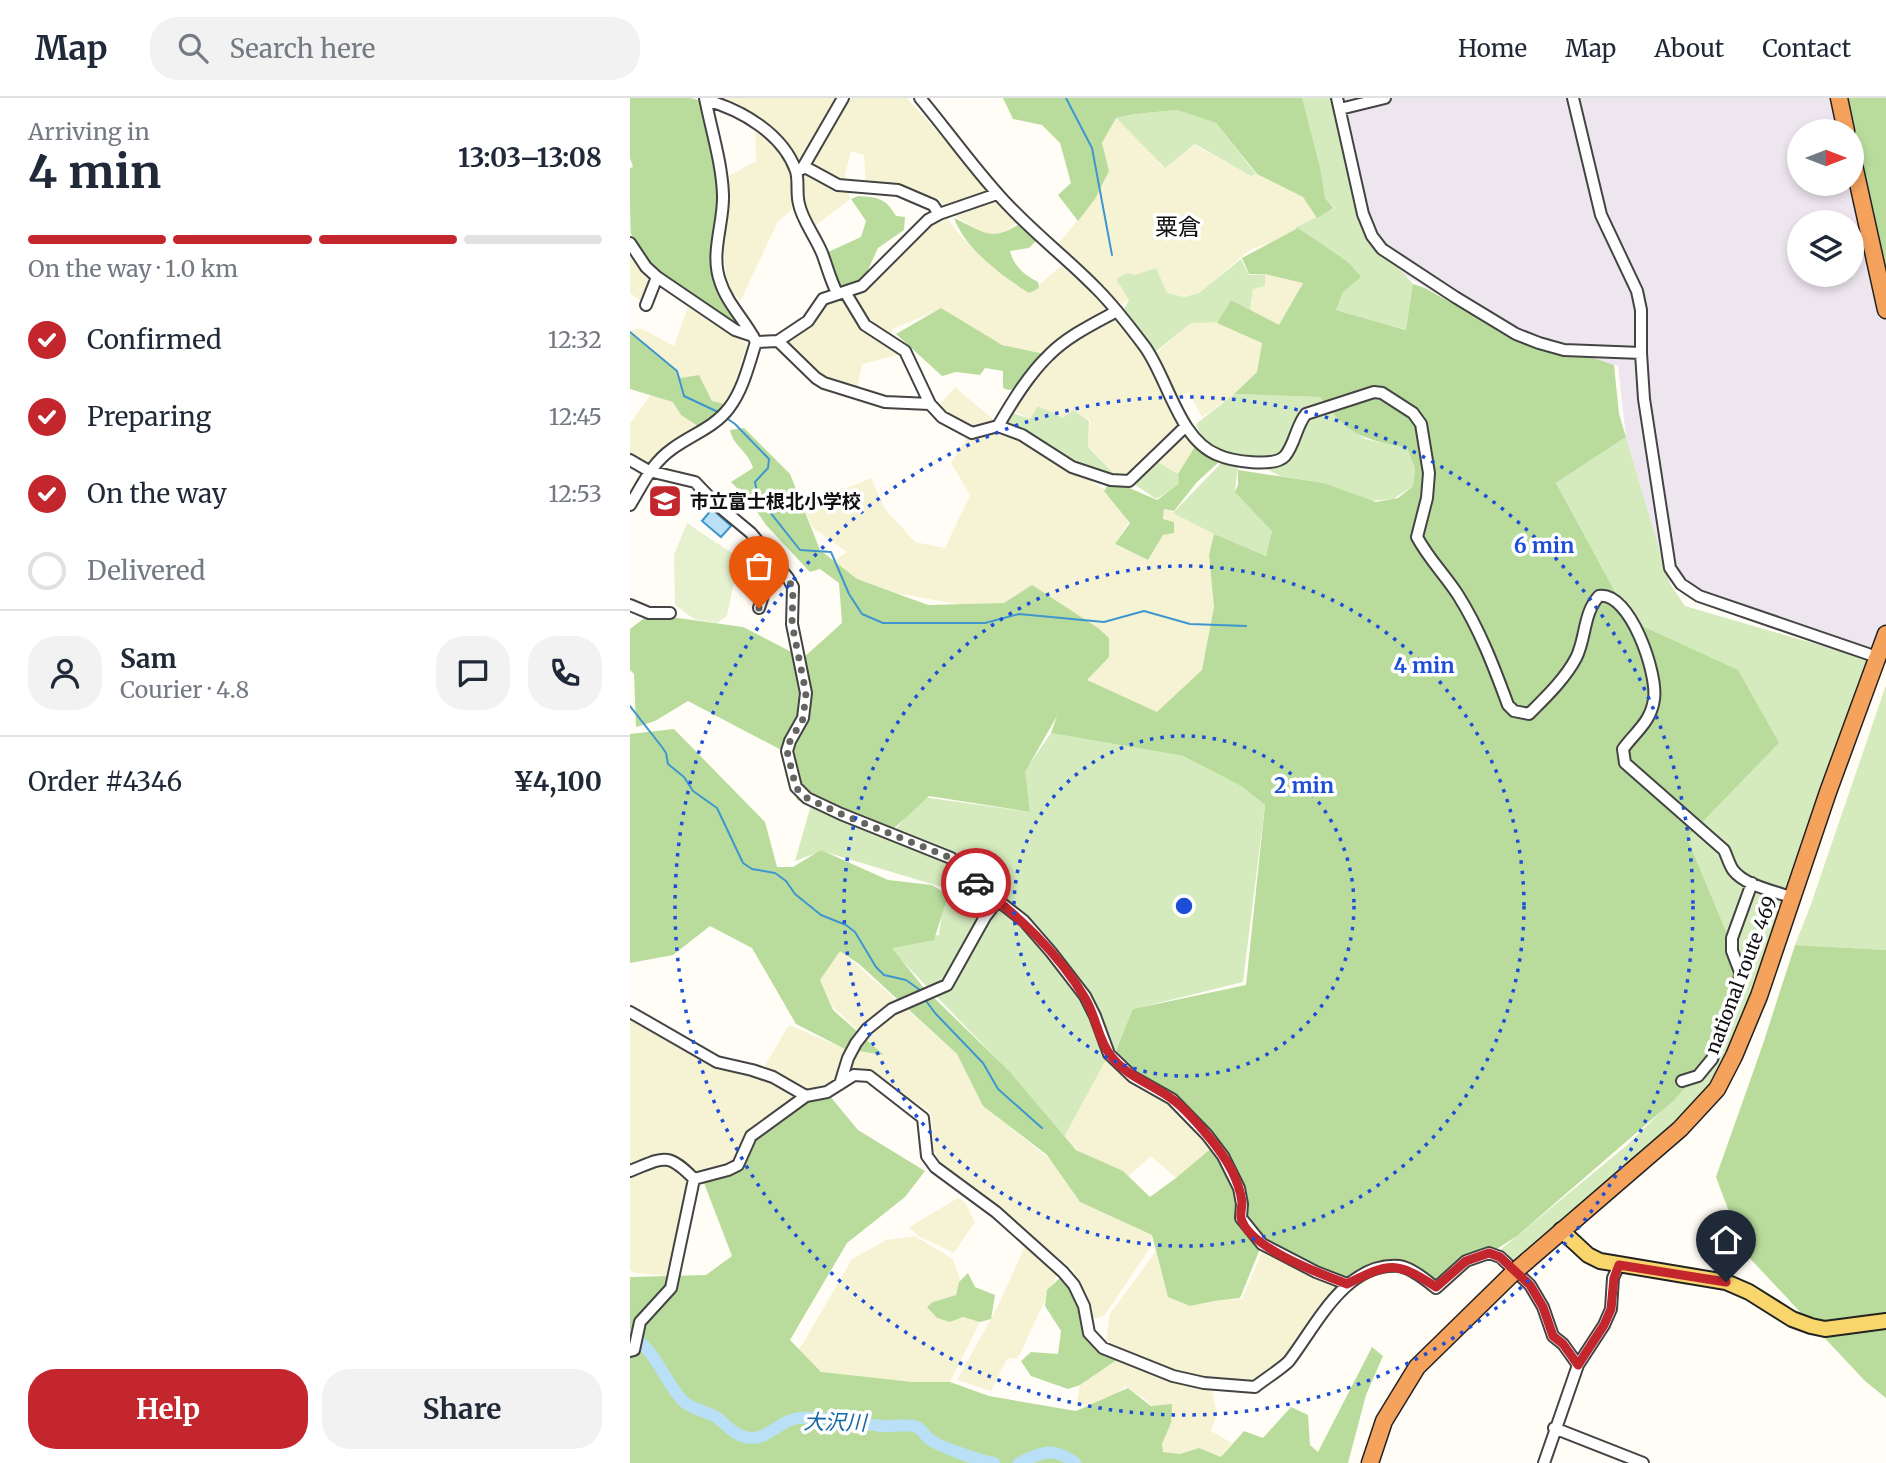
<!DOCTYPE html>
<html lang="en">
<head>
<meta charset="utf-8">
<style>
	:root { --surface:#fff; --page:#f2f2f3; --text:#1f2937; --muted:#747a83; --line:#e0e1e3; --accent:#c4262e }
	body { margin:0; font-family:Merriweather,"Noto Sans JP",serif; background:var(--page); color:var(--text); height:100vh; display:flex; flex-direction:column; font-size:26px; white-space:nowrap }
	* { box-sizing:border-box; margin:0 }
	p { font-size:23px; color:var(--muted) }
	.icon { flex:none; width:38px; height:38px; fill:none; stroke:currentColor; stroke-width:2; stroke-linecap:round; stroke-linejoin:round }
	.map { position:relative; flex:1; overflow:hidden }
	.sheet { display:flex; flex-direction:column; background:var(--surface); width:630px }
	.sheet>* { flex:none }
	.needle { width:46px; rotate:90deg }
	.controls { position:absolute; left:1157px; top:21px; display:grid; gap:14px }
	.controls a { display:grid; place-items:center; width:77px; height:77px; border-radius:50%; background:var(--surface); box-shadow:0 4px 10px #0003; font-size:35px }
	.pin { position:absolute; display:grid; place-items:center; width:60px; height:60px; color:#fff; margin:-72px -30px; border-radius:50% 50% 50% 0; rotate:-45deg; box-shadow:0 0 7px #0007 }
	.pin .icon { rotate:45deg }
	.courier { position:absolute; display:grid; place-items:center; width:70px; height:70px; margin:-35px; border:5px solid #c4262e; border-radius:50%; background:#fff; color:#222; box-shadow:0 2px 9px #0007 }
	.overview em { font-style:normal; font-weight:700 }
	.overview div { display:flex; flex-direction:column-reverse }
	.overview { display:flex; align-items:center; justify-content:space-between; height:119px; padding:0 28px }
	h1 { font-size:46px; font-weight:700; line-height:52px }
	.bar { display:grid; grid-template-columns:repeat(4,1fr); gap:10px 7px; align-content:center; height:84px; padding:0 28px }
	.bar i { height:9px; border-radius:5px; background:var(--line) }
	.bar .selected { background:var(--accent) }
	.bar p { grid-column:span 4 }
	.line { display:flex; align-items:center; gap:18px; padding:0 28px; border-top:2px solid var(--line) }
	.line div { flex:1 }
	.round { display:grid; place-items:center; flex:none; width:74px; height:74px; border-radius:28px; background:var(--page) }
	ol { padding:0 28px; list-style:none }
	li { display:flex; align-items:center; gap:21px; height:77px }
	li p { margin-inline-start:auto }
	li .icon { padding:7px; border-radius:50%; background:var(--accent); color:#fff; stroke-width:4 }
	li:last-child { color:var(--muted) }
	li i { width:38px; height:38px; border:4px solid var(--line); border-radius:50% }
	.primary-button { display:flex; gap:14px; margin-top:auto; padding:14px 28px }
	.primary-button a { flex:1; height:80px; border-radius:28px; background:var(--accent); color:#fff; font-size:28px; font-weight:700; line-height:80px; text-align:center }
	.primary-button a+a { background:var(--page); color:var(--text) }
	header { display:flex; align-items:center; gap:42px; box-sizing:border-box; height:98px; padding:0 35px; background:var(--surface); border-bottom:2px solid var(--line) }
	header strong { font-size:33px }
	nav { display:flex; gap:38px; margin-inline-start:auto; font-size:24px }
	.search { width:490px; height:63px; background:var(--page); display:flex; align-items:center; gap:18px; box-sizing:border-box; padding:0 24px; border-radius:28px; color:var(--muted); font-size:26px }
	main { display:flex; flex:1; min-height:0 }
	.map>svg:first-child { display:block }
	.industrial { fill:#eee6ef; fill-rule:evenodd }
	.farmland { fill:#f6f3d4 }
	.green { fill:#d5ebbd }
	.forest { fill:#b9dc9c }
	.pitch { fill:#e6f2cf }
	.water { fill:#b9e0f7; stroke:#3f96cf; stroke-width:2 }
	.lines { fill:none; stroke-linecap:round; stroke-linejoin:round }
	.stream { stroke:#3f96cf; stroke-width:2 }
	.river { stroke:#b9e0f7; stroke-width:12 }
	.minor-casing { stroke:#444; stroke-width:14 }
	.major-casing { stroke:#222; stroke-width:18 }
	.highway-casing { stroke:#222; stroke-width:19 }
	.minor { stroke:#fff; stroke-width:10 }
	.major { stroke:#f9d66b; stroke-width:14 }
	.highway { stroke:#f5a25d; stroke-width:16 }
	.highway-bridge-casing { stroke:#222; stroke-width:19; stroke-linecap:butt }
	.highway-bridge { stroke:#f5a25d; stroke-width:16 }
	.done { stroke:#646461; stroke-width:7; stroke-dasharray:0 12.6 }
	.route { stroke:#c4262e; stroke-width:9 }
	.ring { fill:none; stroke:#1d4ed8; stroke-width:3.5; stroke-dasharray:3.5 7 }
	.labels { text-anchor:middle; dominant-baseline:central; stroke-width:7; stroke-linejoin:round; paint-order:stroke }
	.poi-label { font-size:19px; font-weight:bold; fill:#111; stroke:#fff; text-anchor:start }
	.street-label { font-size:19px; fill:#111; stroke:#fff }
	.water-label { font-size:21px; font-style:italic; fill:#1768a6; stroke:#fff }
	.quarter-label { font-size:23px; fill:#111; stroke:#fff }
	.centre { fill:#1d4ed8; stroke:#fff; stroke-width:3.5 }
	.ring-label { font-size:21px; text-anchor:middle; font-weight:bold; fill:#1d4ed8; stroke:#fff; stroke-width:7; stroke-linejoin:round; paint-order:stroke }
</style>
</head>
<body>
<header>
<strong>Map</strong>
<div class="search"><svg class="icon" aria-label="search" viewBox="0 0 24 24"><circle cx="10" cy="10" r="6"/><path d="M15 15l6 6"/></svg>Search here</div>
<nav><a>Home</a><a>Map</a><a>About</a><a>Contact</a></nav>
</header>
<main>
<section class="sheet">
<div class="overview"><div><h1>4 min</h1><p>Arriving in</p></div><em>13:03–13:08</em></div>
<div class="bar"><i class="selected"></i><i class="selected"></i><i class="selected"></i><i></i><p>On the way · 1.0 km</p></div>
<ol>
<li><svg class="icon" aria-label="check" viewBox="0 0 24 24"><path d="M5 12l5 5 9-10"/></svg>Confirmed<p>12:32</p></li>
<li><svg class="icon" aria-label="check" viewBox="0 0 24 24"><path d="M5 12l5 5 9-10"/></svg>Preparing<p>12:45</p></li>
<li><svg class="icon" aria-label="check" viewBox="0 0 24 24"><path d="M5 12l5 5 9-10"/></svg>On the way<p>12:53</p></li>
<li><i></i>Delivered</li>
</ol>
<div class="line" style="height:126px"><a class="round"><svg class="icon" aria-label="person" viewBox="0 0 24 24"><circle cx="12" cy="8" r="4"/><path d="M4 21q1-7 8-7t8 7"/></svg></a><div><b>Sam</b><p>Courier · 4.8</p></div><a class="round"><svg class="icon" aria-label="chat" viewBox="0 0 24 24"><path d="M4 5h16v11H9l-5 4z"/></svg></a><a class="round"><svg class="icon" aria-label="phone" viewBox="0 0 24 24"><path d="M5 4h4l2 5-3 2q2 4 5 5l2-3 5 2v4C11 20 4 13 5 4z"/></svg></a></div>
<div class="line" style="height:91px"><div>Order #4346</div><b>¥4,100</b></div>
<div class="primary-button"><a>Help</a><a>Share</a></div>
</section>
<div class="map">
<svg width="1256" height="1365" viewBox="0 0 1256 1365">
	<rect width="100%" height="100%" fill="#fffdf5"/>
	<path class="industrial" d="M701,0H1223L1256,143V566L1039,484L996,339L988,268L885,242L732,152ZM1169,33H1222V86H1169ZM1169,124H1222V177H1169Z"/>
	<path class="farmland" d="M88,0H277L362,95L315,111L310,101L263,89L236,86L234,57L221,53L215,77L220,101L185,128L169,106L148,123L111,202L97,192L93,142L100,77L126,63L125,31L123,20Z
		M486,20L534,70L565,47L621,78L627,76L673,99L687,120L652,140L620,152L569,195L552,199L499,202L490,207L428,146L465,101L479,73L472,45Z
		M369,100L388,124L369,138H359L351,134L322,116Z
		M316,118L328,135L356,163L399,195L431,168L483,213L415,256L372,247L311,211L263,231L257,241L222,199L294,133Z
		M0,150L21,180L15,206L0,195Z
		M635,176L673,184L649,228L620,212L623,190L635,188Z
		M210,197L215,207L250,239L276,255L232,266L227,293L188,278L150,245L178,226L191,200Z
		M58,209L117,246L102,295L95,306L82,303L69,277L51,281L45,271L1,234L4,231H12L44,248Z
		M485,216L526,269L553,332L566,348L548,376L523,361L490,382L458,348L460,322L443,313L434,320L400,321L378,310L417,260Z
		M562,224H587L632,245L627,274L604,296L572,319L559,294L547,300L527,254Z
		M325,289L370,327L475,392L499,424L485,447L518,462L533,437L544,435L543,425L533,421L534,410L570,427L586,437L579,457L584,509L571,579L527,615L455,584L374,505L344,509L231,489L204,463L217,454L182,429L171,401L222,388L241,380L255,411L285,444L315,450L340,397L321,365L337,340L305,312Z
		M21,296L45,302L71,330L16,365L0,360V326Z
		M210,852L327,956L353,1008L421,1062L450,1104L522,1137L520,1150L474,1218L461,1221L443,1172L392,1130L313,1072L304,1052L301,1015L237,971L179,992L133,971L159,927L218,952L253,956L201,907L190,882Z
		M0,919L76,964L134,980L167,998L109,1064L64,1081L39,1178L6,1175L0,1172Z
		M476,959L523,990L585,1047L546,1080L521,1058L499,1078L451,1054L433,1041Z
		M328,1100L335,1104L345,1124L324,1155L288,1138L279,1129Z
		M285,1138L323,1161L330,1181L326,1197L303,1204L307,1220L320,1224L333,1219L350,1224L320,1284H283L190,1276L169,1252L222,1161L256,1142Z
		M395,1148L428,1175L388,1260L377,1261L361,1293L327,1282L368,1208Z
		M634,1149L717,1186L642,1275L613,1285L565,1280L496,1252L476,1242L480,1216L526,1153L538,1199L560,1208L584,1203L612,1201Z
		M488,1261L535,1281L582,1292L587,1316L581,1333L602,1345L591,1359L569,1350L550,1356L533,1354L532,1346L541,1325L515,1301L495,1288L487,1296L471,1304L446,1309L450,1287Z"/>
	<path class="green" d="M671,0H701L732,131L785,188L777,232L706,212L713,194L730,179L718,164L665,130L705,110L695,100Z
		M547,12L586,25L626,76L621,78L565,46L535,70L486,20L505,16Z
		M611,161L619,177L635,176V188L623,191L620,212L601,202L588,224L561,225L524,255L494,211L499,202L486,181L497,175L505,177L526,170L537,195L554,199L569,195Z
		M604,296L690,299L698,310L735,341L777,350L785,371L783,388L763,401L741,403L694,385L650,378L615,360L593,355L572,341L566,326Z
		M408,308L433,320L443,312L459,323L458,349L490,382L447,371L370,328L377,313L400,321Z
		M996,339L1039,484L1055,508L1237,561L1215,648L1103,961L1058,1022L884,1163L864,1157L996,1048L1046,999L1094,945L1110,874L1057,740L1149,645L1001,523L926,385Z
		M523,361L548,376L550,387L526,401L498,382Z
		M595,361L608,370L605,392L642,433L636,458L588,438L543,415Z
		M1256,587V852L1165,847L1180,809Z
		M421,635L553,658L611,688L635,707L613,884L504,911L486,953L466,919L479,956L433,1041L386,981L254,844L309,837L315,790L192,753L165,763L181,707L261,737L292,699L400,714L394,674Z"/>
	<path class="forest" d="M0,0H61L72,3L90,100L83,184L115,231H112C76,208 19,176 1,136C0,126 0,84 0,70L3,69L0,60Z
		M373,0H672L690,70L695,100L704,110L687,120L673,99L627,76L586,25L547,12L505,16L486,20L472,45L479,73L465,101L448,123L428,97L441,85L430,45L412,27L383,21Z
		M1216,0H1256V188Z
		M228,98C247,99 256,100 266,118L275,119L274,132L248,150L232,185L210,188L197,164L196,155L231,139L236,123L221,101Z
		M324,120C353,133 360,145 389,126L407,142L399,150L380,153C383,167 395,178 408,184L409,190L399,195C371,177 336,152 324,120Z
		M668,130L718,164L731,179L713,194L706,212L776,232L783,186L795,190L853,223L984,267L989,316L996,339L926,385L1001,523L1108,572L1149,645L1057,740L1101,846L1109,887L1082,961L1042,1004L887,1138L806,1190C762,1164 758,1164 714,1190L632,1146L610,1200L584,1203L560,1208L538,1199L522,1137L450,1104L417,1057L353,1008L327,956L229,866L210,853L190,882L203,912L254,957L215,951L166,926L122,850L80,828L43,857L0,865V636L44,631L135,724L147,769H163L191,752L258,782L302,787L318,797L304,842L262,850L293,889L379,973L446,1052L493,1073L520,1099L546,1080L585,1047L486,953L503,911L616,887L635,707L611,688L553,658L421,635L427,618L395,674L400,714L299,698L258,736L167,702L157,655L58,603L25,623L6,629L4,576L0,572V531L17,518L41,519L113,529L173,560L212,525L209,485L190,471L180,474L136,427L119,402L101,384L123,370C119,354 103,348 100,332L114,330L160,376L190,452L227,481L298,507L374,505L402,487L468,530L479,540V559L457,582L527,614L572,572L584,509L579,457L584,436L636,458L642,433L605,394L608,387V372L694,385L746,404L768,400L783,388L785,371L777,350C732,341 718,337 690,299L604,296L627,274L632,245L587,225L601,202L649,227L673,185L635,176H619L612,160Z
		M311,210L372,247L415,256L392,291L378,292L373,290V273L355,270L350,277L326,274L312,278L266,236Z
		M0,234L46,272L51,280L69,277L82,303L95,306L71,330L51,317L43,304L0,291Z
		M566,347L589,364L567,384L544,413L534,411L533,421L544,424V435L533,437L518,462L485,446L500,425L474,393L481,382L527,402L549,386L548,376Z
		M1165,847L1256,852V1300L1235,1283L1114,1154L1086,1079L1133,946Z
		M199,997L228,1032L295,1073L275,1099L217,1145L160,1242L191,1274L283,1284H320L359,1298L446,1313L498,1290L521,1308L542,1306L541,1325L532,1346L533,1354L550,1356L569,1350L591,1359L614,1333L633,1340L661,1309L678,1317L680,1347L688,1354L742,1249L753,1258L736,1297L718,1365H0V1179L76,1177L102,1158L74,1085L102,1077L121,1040L176,1005Z
		M338,1175L345,1189L365,1197L361,1221L350,1224L333,1219L320,1224L307,1220L297,1209L303,1204L326,1197L329,1184Z
		M431,1179L447,1200L459,1235L488,1261L450,1287L438,1291L401,1278L391,1263L401,1254L428,1256L431,1233L415,1208L417,1192Z"/>
	<path class="pitch" d="M57,425L109,460L97,518L87,525L64,521L45,507L44,457Z"/>
	<path class="water" d="M82,411L101,428L91,439L72,423Z"/>
	<g class="lines">
		<path class="stream" d="M436,0L462,50L482,157
			M0,234L47,273L54,298L88,314
			M95,319L105,326L139,361L138,370L125,384L128,399L170,452L201,454L219,496L232,516L253,525H355L389,516L474,524L514,513L560,526L616,528
			M0,608L32,649L36,655L38,666L54,679L63,693L87,710L113,765L122,771L145,775L156,783L165,796L191,817L216,827L225,834L246,869L254,877L276,882L290,892
			M294,900L305,915L353,965L368,991L412,1030"/>
		<path class="river" d="M0,1237C26,1251 33,1282 53,1303C61,1311 76,1313 86,1319C95,1325 102,1335 112,1338C137,1347 148,1321 170,1320C197,1318 225,1325 251,1328C261,1329 273,1326 283,1328C292,1329 293,1336 299,1341C310,1349 350,1363 364,1365
			M389,1365C412,1354 424,1348 445,1365"/>
		<g class="minor-casing">
			<path id="minor" d="M290,0C316,31 340,65 367,95C397,130 435,158 467,191C485,209 500,229 515,249C538,281 549,342 588,357C601,363 644,370 655,358C665,346 666,328 676,316L744,294L752,295L783,315L791,326L799,375L797,400L787,439C798,460 815,477 828,497C850,532 864,569 878,607L884,613L899,616C915,600 935,581 946,560C956,541 953,515 969,498C1000,493 1028,576 1024,601C1021,624 1006,633 993,651L995,665L1094,752C1097,758 1099,766 1103,772C1115,788 1145,793 1163,800
				M707,0L733,116L742,138L752,151L825,199L886,236L909,245L934,252L1011,255
				M943,0L971,117L1007,193L1011,212V255L1014,301L1040,470L1051,486L1069,498L1247,559
				M76,2C112,12 153,36 166,73C169,83 166,95 169,106C172,122 185,138 192,155C197,168 200,181 207,195
				M710,11L755,0
				M175,69L208,87L268,92L303,107L309,116
				M172,71L213,0
				M0,145L16,169L27,179L105,232L123,238
				M215,194L235,227L275,253L300,306
				M16,207L27,179
				M148,243L186,280L194,285L255,304L300,306L312,319L342,335L368,328L392,337L442,369L481,382L499,383L555,329
				M126,244L148,243L178,223L193,201L232,188L298,122L309,116L367,96
				M368,328C382,304 399,276 419,257C438,238 463,226 487,213
				M0,362L19,373L65,384L85,405L121,435L158,480L163,489L162,526L176,595L173,620L160,643L157,653L166,689L177,700L211,716L321,760L337,778L394,823L421,854L455,898L465,918L479,956L503,979L542,1001L577,1037L593,1058L609,1090L612,1106L611,1120L632,1146L686,1174L717,1186
				M0,407C13,386 21,366 42,351C61,337 85,329 99,310C113,292 119,266 126,244C116,223 97,206 90,183C80,155 94,125 93,97C92,65 81,31 75,0
				M0,507L19,515H40
				M129,510L144,464
				M0,914L87,964L122,972L143,979L176,998L197,994L224,977L239,978L293,1020L297,1058L305,1069L366,1114L433,1174L444,1187L454,1208L459,1235L473,1250L543,1278L574,1285L625,1289C632,1283 654,1269 659,1263C686,1228 715,1164 769,1168C782,1170 796,1182 806,1190L836,1163L859,1155L870,1159L900,1187L913,1209L923,1238L933,1246L948,1267
				M1052,983L1068,978L1082,961L1109,887L1110,874L1102,853V840L1122,785
				M210,986L218,960L226,945L237,931L262,911L317,887L355,819L368,802
				M0,1073C33,1060 37,1053 64,1081L41,1190L10,1224L4,1252L0,1253
				M64,1081L98,1072L108,1067L121,1038L176,998
				M924,1330L1013,1365
				M914,1365L948,1267L974,1227L981,1211L983,1180L989,1167"/>
		</g>
		<g class="major-casing">
			<path id="major" d="M931,1132L958,1157L970,1163L1096,1184L1119,1194L1162,1221L1181,1228L1195,1231L1256,1223"/>
		</g>
		<g class="highway-casing">
			<path id="highway" d="M1209,0L1216,33
				M1222,58L1256,212
				M897,1163L1050,1031L1087,991L1104,958L1129,898L1198,694L1256,536
				M740,1365L754,1323L787,1269L882,1176"/>
		</g>
		<use href="#minor" class="minor"/>
		<use href="#major" class="major"/>
		<use href="#highway" class="highway"/>
		<g class="highway-bridge-casing">
			<path id="highway-bridge" d="M882,1176L897,1163"/>
		</g>
		<use href="#highway-bridge" class="highway-bridge"/>
	</g>
	<g class="lines">
		<path class="done" d="M129,510L144,464L163,489L162,526L176,595L173,621L160,643L157,653L166,690L177,700L211,716L321,760L346,785"/>
		<path class="route" d="M346,785C388,818 428,854 455,900C466,918 468,942 481,958C497,979 522,986 542,1001C555,1010 568,1026 579,1039C594,1057 609,1080 612,1104C612,1109 610,1116 611,1120C619,1150 691,1176 717,1186C760,1164 766,1163 806,1189L836,1163L859,1155L870,1159L900,1187L913,1209L923,1238L933,1246L948,1267L974,1227L981,1211L984,1180L989,1167L1096,1184"/>
	</g>
	<g class="ring">
		<circle cx="554" cy="808" r="170"/>
		<circle cx="554" cy="808" r="340"/>
		<circle cx="554" cy="808" r="509"/>
	</g>
	<defs>
		<g id="school-square" transform="scale(1.75)"><rect x="-9" y="-9" width="18" height="18" rx="4" fill="#c4262e" stroke="#fff"/><path d="M0-5L7-2L0 1L-7-2ZM-4 1L0 2.5L4 1V4Q0 6-4 4Z" fill="#fff"/></g>
	</defs>
	<g fill-rule="evenodd">
		<use href="#school-square" x="35" y="403"/>
	</g>
	<g class="labels">
		<g class="poi-label">
			<text x="60" y="403">市立富士根北小学校</text>
		</g>
		<g class="street-label">
			<text transform="translate(1111 877) rotate(-69)">national route 469</text>
		</g>
		<g class="water-label">
			<text transform="translate(205 1324) rotate(1)">大沢川</text>
		</g>
		<g class="quarter-label">
			<text x="548" y="128">粟倉</text>
		</g>
	</g>
	<circle cx="554" cy="808" r="10" class="centre"/>
	<g class="ring-label">
		<text x="914" y="455">6 min</text>
		<text x="794" y="575">4 min</text>
		<text x="674" y="695">2 min</text>
	</g>
</svg>
<div class="controls">
<a><svg class="needle" viewBox="-14 -14 28 28"><path d="M0-13l5 13h-10z" fill="#e53935"/><path d="M0 13l5-13h-10z" fill="#747a83"/></svg></a>
<a><svg class="icon" aria-label="layers" viewBox="0 0 24 24"><path d="M12 4l9 5-9 5-9-5zM3 14l9 5 9-5"/></svg></a>
</div>
<div class="pin" style="left:129px;top:510px;background:#ea580c"><svg class="icon" aria-label="bag" viewBox="0 0 24 24"><path d="M5 8h14l-1 12H6zM9 8a3 3 0 0 1 6 0"/></svg></div>
<div class="pin" style="left:1096px;top:1184px;background:#1f2937"><svg class="icon" aria-label="home" viewBox="0 0 24 24"><path d="M3 11l9-7 9 7M6 9v11h12V9"/></svg></div>
<div class="courier" style="left:346px;top:785px"><svg class="icon" aria-label="car" viewBox="0 0 24 24"><path d="M5 17H2v-5l4-1 3-4h7l3 4 3 1v5h-3M9 17h6M6 11h13"/><circle cx="7" cy="17" r="2"/><circle cx="17" cy="17" r="2"/></svg></div>
</div>
</main>
</body>
</html>
